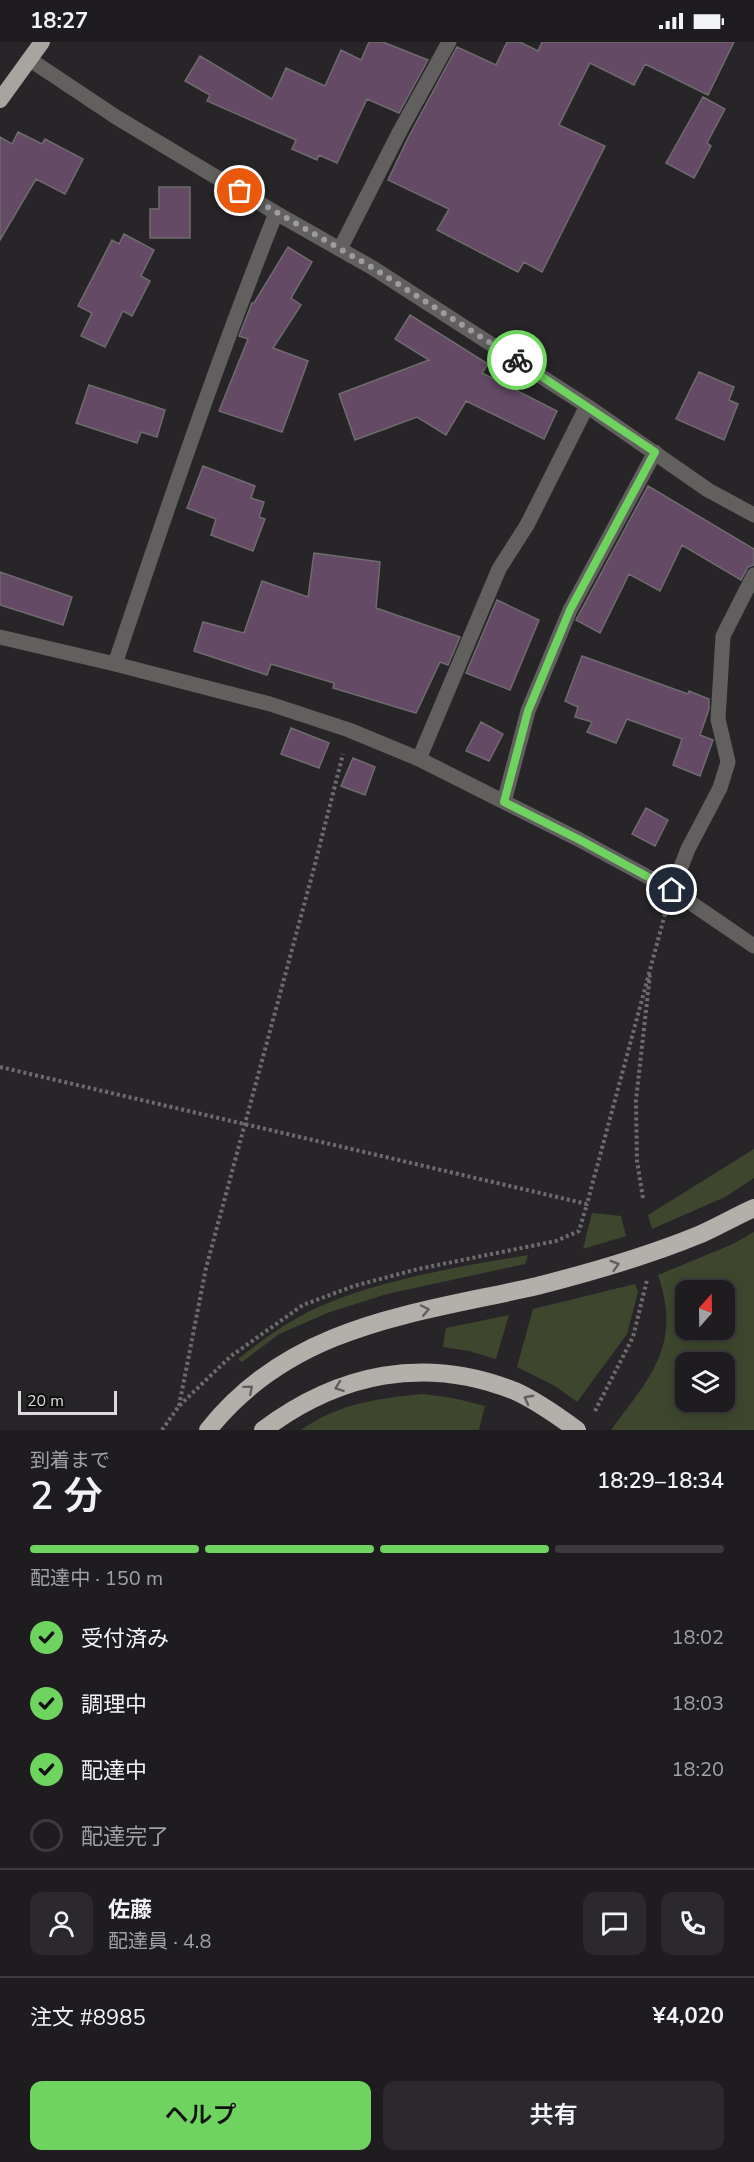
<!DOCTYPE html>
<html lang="ja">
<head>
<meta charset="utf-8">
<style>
	:root { --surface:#1e1c1f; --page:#2b292c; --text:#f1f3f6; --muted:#a1a1a4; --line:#3c3a3d; --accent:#6fd35f }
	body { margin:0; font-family:"Nunito Sans","Noto Sans JP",sans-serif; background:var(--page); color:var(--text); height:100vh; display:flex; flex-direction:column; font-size:22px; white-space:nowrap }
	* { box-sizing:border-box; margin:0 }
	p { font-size:20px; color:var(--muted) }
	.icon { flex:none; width:33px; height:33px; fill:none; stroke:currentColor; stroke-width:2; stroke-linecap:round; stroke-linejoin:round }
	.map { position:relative; height:1388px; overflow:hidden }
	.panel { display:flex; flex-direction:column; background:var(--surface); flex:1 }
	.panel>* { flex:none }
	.needle { width:39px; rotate:20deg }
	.tools { position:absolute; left:675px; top:1238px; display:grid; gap:12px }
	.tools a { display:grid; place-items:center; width:60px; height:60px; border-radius:12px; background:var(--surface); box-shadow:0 3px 15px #0003,0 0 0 2px var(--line); font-size:30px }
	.scale { position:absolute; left:18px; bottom:15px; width:99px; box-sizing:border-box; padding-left:6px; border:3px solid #dcdadc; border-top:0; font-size:16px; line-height:21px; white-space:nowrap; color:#dcdadc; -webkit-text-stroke:4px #100f10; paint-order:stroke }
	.pin { position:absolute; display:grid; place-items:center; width:51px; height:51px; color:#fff; margin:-26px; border:3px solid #fff; border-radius:50%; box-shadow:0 2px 6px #0007 }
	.courier { position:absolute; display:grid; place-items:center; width:60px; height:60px; margin:-30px; border:4px solid #6fd35f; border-radius:50%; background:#fff; color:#222; box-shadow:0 2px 8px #0007 }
	.head em { font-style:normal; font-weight:600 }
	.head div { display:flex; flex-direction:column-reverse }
	.head { display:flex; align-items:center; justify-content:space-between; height:102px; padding:0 30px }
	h1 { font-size:39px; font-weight:600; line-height:45px }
	.bar { display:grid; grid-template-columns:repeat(4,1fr); gap:9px 6px; align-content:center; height:72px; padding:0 30px }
	.bar i { height:8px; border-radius:4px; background:var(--line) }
	.bar .active { background:var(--accent) }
	.bar p { grid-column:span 4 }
	.line { display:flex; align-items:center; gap:15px; padding:0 30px; border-top:2px solid var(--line) }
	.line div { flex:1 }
	.round { display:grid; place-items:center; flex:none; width:63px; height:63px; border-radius:12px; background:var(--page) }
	ol { padding:0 30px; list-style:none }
	li { display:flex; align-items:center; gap:18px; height:66px }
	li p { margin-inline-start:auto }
	li .icon { padding:6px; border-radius:50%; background:var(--accent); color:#111; stroke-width:4 }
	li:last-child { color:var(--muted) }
	li i { width:33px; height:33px; border:3px solid var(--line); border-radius:50% }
	.action { display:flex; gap:12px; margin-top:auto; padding:12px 30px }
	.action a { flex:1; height:69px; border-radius:12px; background:var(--accent); color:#111; font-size:24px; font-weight:600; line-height:69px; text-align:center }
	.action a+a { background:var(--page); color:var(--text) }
	.status { display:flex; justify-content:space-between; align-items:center; height:42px; padding:0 30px; background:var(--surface); direction:ltr }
	.status svg { height:16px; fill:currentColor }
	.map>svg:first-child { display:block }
	.green { fill:#3e472e; fill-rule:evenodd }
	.building { fill:#644a65; stroke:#6f6b6f; stroke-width:1.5 }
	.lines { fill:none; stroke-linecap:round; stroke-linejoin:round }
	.path { stroke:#6d6b6e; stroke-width:4; stroke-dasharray:3 3; stroke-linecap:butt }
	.minor { stroke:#61605e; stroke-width:15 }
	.trunk { stroke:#a8a4a0; stroke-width:16 }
	.motorway { stroke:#b3afab; stroke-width:18 }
	.oneway { stroke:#625f5e }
	.done { stroke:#9d9b9d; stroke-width:6; stroke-dasharray:0 10.8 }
	.route { stroke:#6fd35f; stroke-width:8 }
</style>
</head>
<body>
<div class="status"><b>18:27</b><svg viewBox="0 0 49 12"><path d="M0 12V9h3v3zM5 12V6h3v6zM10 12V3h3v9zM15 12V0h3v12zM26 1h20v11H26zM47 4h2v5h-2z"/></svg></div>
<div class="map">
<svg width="754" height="1388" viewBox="0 0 754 1388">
	<rect width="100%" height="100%" fill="#282529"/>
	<path class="green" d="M754,1107V1136L725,1155L652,1187L648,1173Z
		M592,1171L621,1174L626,1194L583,1207Z
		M754,1190V1388H611C651,1334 682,1303 658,1233L733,1202ZM686,1248H724V1287H686ZM686,1320H724V1359H686Z
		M528,1213L525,1222L387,1252L330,1270L279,1292L242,1320L238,1317C266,1295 295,1274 328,1261C389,1236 463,1224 528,1213Z
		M635,1242L638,1250L627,1292L577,1360L557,1345L517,1325L533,1267Z
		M509,1273L496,1317L469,1309L443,1305L446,1286Z
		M423,1352L453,1356L485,1364L479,1388H301C338,1362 378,1356 423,1352Z"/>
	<path class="building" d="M369,0H383L428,18L399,71L367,57L337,121L319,113L317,118L292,107L296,98L207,59L210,53L185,39L200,14L272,57L286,26L325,44L341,8L361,18Z
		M507,0H520L538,9L542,0H734L708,53L645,22L634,43L590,21L559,83L605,104L542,230L524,220L518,230L437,188L449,167L388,138L409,94L457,5L496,23Z
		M703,55L725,67L707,101L711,104L694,136L666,121Z
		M18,90L42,102L45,97L83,117L65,152L36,137L0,198V95L12,102Z
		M159,145H190V196H150V167H159Z
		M124,192L154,208L141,234L150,239L132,274L123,269L105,305L81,294L92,271L78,264L112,198L119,202Z
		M288,205L312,220L291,256L301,263L273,306L308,319L282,390L219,369L248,297L239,294L252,261H254Z
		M410,273L488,322L482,331L557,369L544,397L466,359L446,393L417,375L355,398L339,352L429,318L395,297Z
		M699,330L734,345L729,358L738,362L724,398L676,377Z
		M89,343L165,368L157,395L141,390L137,401L76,381Z
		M203,424L255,444L251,456L264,460L259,475L265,477L253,509L211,493L216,477L187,466Z
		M648,444L754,507V523L748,525L741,538L682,503L660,549L629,532L600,591L576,578Z
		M314,511L380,520L376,566L460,595L448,623L440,620L416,671L333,646L334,641L271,622L267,633L194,609L203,580L244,591L262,539L308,555Z
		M0,530L72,555L63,583L0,563Z
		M497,558L539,578L510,648L466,631Z
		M582,614L688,652L689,649L709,657V667L700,693L713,698L700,734L673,723L682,697L627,677L616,701L587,690L592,680L575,675L578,665L565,659Z
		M481,680L503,692L489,719L466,709Z
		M291,686L329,701L319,726L281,712Z
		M353,716L375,725L365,753L341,744Z
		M646,766L668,778L655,804L632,792Z"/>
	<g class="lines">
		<path class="path" d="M0,1025L587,1162L665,872
			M643,1156L637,1119L636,1058L650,933
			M179,1364L206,1226L314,826L343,712
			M595,1369L633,1295L647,1238
			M162,1388L179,1364L231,1314L303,1263L354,1244L418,1227L556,1199L579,1189L587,1162"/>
		<path class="minor" d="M29,17L116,75L276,171L373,226L587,364L708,448L754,473
			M340,207L400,89L449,0
			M0,595L115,622L270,662L349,688L419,717L580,798L672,848L754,904
			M115,622C166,470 217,319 276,171
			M419,717L499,527L527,483L587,364
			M504,760L528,669L570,568L655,410
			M672,848L688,807L720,746L728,720L718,677L723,594L754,533"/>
		<path class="trunk" d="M0,58L42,0"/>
		<path class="motorway" d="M208,1388C292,1282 415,1272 537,1244C592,1230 648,1214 701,1192C719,1184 736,1174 754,1166
			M263,1388C339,1331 425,1313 515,1349C537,1359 558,1374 577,1388"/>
	</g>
	<defs><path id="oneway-chevron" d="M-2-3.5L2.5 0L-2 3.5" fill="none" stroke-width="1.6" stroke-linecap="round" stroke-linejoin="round" transform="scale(1.5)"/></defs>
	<g class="oneway">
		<use href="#oneway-chevron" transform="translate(615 1223) rotate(-17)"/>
		<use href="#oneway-chevron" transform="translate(425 1268) rotate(-12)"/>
		<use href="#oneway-chevron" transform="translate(339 1345) rotate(160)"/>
		<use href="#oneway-chevron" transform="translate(249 1347) rotate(-40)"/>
		<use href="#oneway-chevron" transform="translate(528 1357) rotate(-152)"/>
	</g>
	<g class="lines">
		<path class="done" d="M240,149L373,226L517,318"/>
		<path class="route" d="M517,318L655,410L570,568L528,669L504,760L580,798L672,848"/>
	</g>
</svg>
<div class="tools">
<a><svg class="needle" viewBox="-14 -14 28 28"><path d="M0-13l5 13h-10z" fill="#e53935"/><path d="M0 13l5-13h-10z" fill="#a1a1a4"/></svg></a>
<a><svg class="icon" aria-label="layers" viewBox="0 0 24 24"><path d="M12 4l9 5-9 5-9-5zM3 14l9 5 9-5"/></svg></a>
</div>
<div class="scale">20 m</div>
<div class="pin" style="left:240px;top:149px;background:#ea580c"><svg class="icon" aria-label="bag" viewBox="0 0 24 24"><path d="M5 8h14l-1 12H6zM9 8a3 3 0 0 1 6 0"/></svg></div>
<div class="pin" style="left:672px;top:848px;background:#1f2937"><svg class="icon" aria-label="home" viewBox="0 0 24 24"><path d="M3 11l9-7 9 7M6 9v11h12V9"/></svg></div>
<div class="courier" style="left:517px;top:318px"><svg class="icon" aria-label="bike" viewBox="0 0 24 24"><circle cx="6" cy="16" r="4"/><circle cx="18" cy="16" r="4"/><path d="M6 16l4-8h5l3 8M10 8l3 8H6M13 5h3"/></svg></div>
</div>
<section class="panel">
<div class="head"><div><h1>2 分</h1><p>到着まで</p></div><em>18:29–18:34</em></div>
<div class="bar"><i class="active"></i><i class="active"></i><i class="active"></i><i></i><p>配達中 · 150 m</p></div>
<ol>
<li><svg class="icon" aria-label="check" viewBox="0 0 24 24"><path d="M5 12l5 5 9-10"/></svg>受付済み<p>18:02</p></li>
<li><svg class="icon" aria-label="check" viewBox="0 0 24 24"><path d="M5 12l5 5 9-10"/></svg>調理中<p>18:03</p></li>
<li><svg class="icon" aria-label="check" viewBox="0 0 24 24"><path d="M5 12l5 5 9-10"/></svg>配達中<p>18:20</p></li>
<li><i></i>配達完了</li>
</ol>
<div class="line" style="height:108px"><a class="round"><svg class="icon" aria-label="person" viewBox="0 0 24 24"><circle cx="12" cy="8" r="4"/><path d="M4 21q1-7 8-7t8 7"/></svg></a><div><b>佐藤</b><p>配達員 · 4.8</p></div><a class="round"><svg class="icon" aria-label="chat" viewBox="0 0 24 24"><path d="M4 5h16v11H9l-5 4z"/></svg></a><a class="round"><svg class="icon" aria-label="phone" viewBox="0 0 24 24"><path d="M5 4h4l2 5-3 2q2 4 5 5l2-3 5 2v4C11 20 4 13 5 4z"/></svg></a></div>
<div class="line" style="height:78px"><div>注文 #8985</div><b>¥4,020</b></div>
<div class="action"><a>ヘルプ</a><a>共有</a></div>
</section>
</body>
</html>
